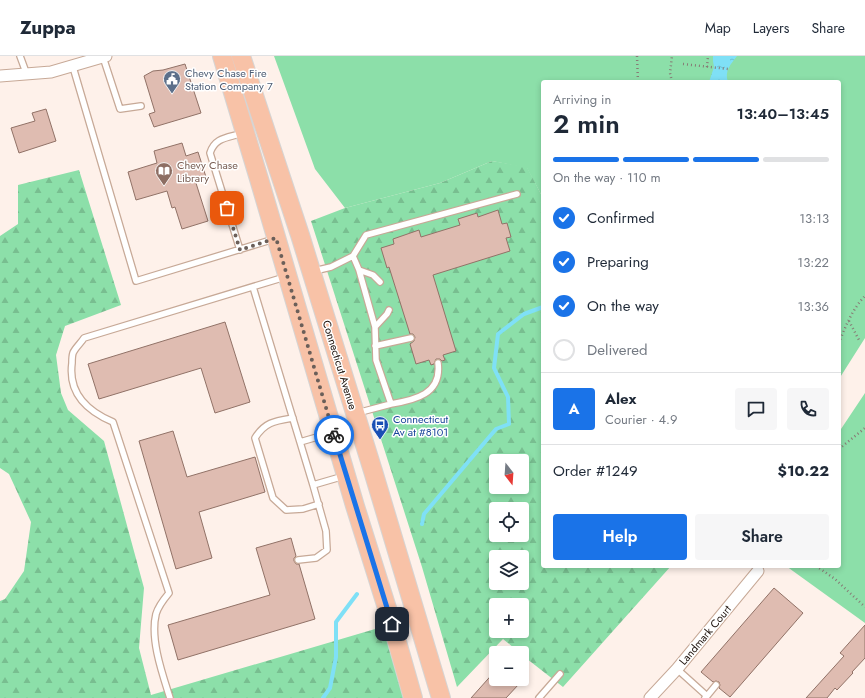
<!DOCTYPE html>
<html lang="en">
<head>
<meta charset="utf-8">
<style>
	:root { --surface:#fff; --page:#f6f6f7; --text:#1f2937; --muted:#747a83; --line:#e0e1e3; --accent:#1a73e8 }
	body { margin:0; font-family:Jost,sans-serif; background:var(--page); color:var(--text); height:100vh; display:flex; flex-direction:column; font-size:15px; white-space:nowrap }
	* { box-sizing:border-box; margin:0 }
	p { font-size:13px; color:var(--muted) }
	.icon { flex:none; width:22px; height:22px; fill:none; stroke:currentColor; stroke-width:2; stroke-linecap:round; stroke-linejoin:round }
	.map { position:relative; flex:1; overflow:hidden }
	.drawer { position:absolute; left:541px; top:24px; width:300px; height:488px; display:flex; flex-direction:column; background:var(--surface); border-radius:4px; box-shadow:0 2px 6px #0003 }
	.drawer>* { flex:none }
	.needle { width:26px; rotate:163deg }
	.buttons { position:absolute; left:489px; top:398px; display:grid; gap:8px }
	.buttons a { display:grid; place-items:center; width:40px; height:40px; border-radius:4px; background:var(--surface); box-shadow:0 2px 6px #0003; font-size:20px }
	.pin { position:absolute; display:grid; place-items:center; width:34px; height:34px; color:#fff; margin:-17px; border-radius:8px; box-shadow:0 2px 6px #0006 }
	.courier { position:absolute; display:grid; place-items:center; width:40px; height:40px; margin:-20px; border:3px solid #1a73e8; border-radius:50%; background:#fff; color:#222; box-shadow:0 1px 5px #0007 }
	.overview em { font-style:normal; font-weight:600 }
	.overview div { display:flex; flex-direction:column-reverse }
	.overview { display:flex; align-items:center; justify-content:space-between; height:68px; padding:0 12px }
	h1 { font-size:26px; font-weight:600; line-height:30px }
	.bar { display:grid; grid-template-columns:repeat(4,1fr); gap:6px 4px; align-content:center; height:48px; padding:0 12px }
	.bar i { height:5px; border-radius:3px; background:var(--line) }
	.bar .current { background:var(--accent) }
	.bar p { grid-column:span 4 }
	.line { display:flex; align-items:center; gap:10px; padding:0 12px; border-top:1px solid var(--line) }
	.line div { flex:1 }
	.round { display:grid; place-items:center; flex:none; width:42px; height:42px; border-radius:4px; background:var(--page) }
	ol { padding:0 12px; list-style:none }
	li { display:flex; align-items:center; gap:12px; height:44px }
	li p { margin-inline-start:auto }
	li .icon { padding:4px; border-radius:50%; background:var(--accent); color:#fff; stroke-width:4 }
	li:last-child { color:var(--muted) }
	li i { width:22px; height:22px; border:2px solid var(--line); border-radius:50% }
	.cta { display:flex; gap:8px; margin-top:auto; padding:8px 12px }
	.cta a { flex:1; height:46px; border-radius:4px; background:var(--accent); color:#fff; font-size:16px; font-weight:600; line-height:46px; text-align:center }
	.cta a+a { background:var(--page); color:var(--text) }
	header { display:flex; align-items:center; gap:24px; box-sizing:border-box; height:56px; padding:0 20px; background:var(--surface); border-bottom:1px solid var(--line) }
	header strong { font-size:19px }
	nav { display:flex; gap:22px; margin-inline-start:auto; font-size:14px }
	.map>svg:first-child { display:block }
	.green { fill:#8cdfa9 }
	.forest { fill:url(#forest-firs); fill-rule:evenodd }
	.water { fill:url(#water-ripples) }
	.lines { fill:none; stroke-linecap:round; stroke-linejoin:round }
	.stream { stroke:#7fe0f6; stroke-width:4 }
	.building { fill:#dfbcb1; stroke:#917267 }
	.service-casing { stroke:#c7a997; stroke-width:8 }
	.minor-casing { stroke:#c7a997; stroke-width:13 }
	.primary-casing { stroke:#d6d4d3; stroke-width:20 }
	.path { stroke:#877b75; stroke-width:2.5; stroke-dasharray:1 3; stroke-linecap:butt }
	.service { stroke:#fff; stroke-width:5.5 }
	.minor { stroke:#fff; stroke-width:11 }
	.primary { stroke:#f8c2a7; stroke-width:18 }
	.done { stroke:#6b5f59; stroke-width:4; stroke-dasharray:0 7.2 }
	.route { stroke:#1a73e8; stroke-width:5 }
	.labels { text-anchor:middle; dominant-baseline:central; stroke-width:3; stroke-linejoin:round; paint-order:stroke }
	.service-label { font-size:11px; fill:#4e5e75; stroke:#fff; text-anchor:start }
	.education-label { font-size:11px; fill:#785e54; stroke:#fff; text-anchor:start }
	.street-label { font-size:11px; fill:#1c110b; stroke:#fff }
	.transit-label { font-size:11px; fill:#164399; stroke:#fff; text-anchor:start }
</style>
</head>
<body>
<header>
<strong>Zuppa</strong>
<nav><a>Map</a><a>Layers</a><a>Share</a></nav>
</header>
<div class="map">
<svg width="865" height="642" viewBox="0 0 865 642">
	<defs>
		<pattern id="forest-firs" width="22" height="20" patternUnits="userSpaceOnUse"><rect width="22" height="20" fill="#8cdfa9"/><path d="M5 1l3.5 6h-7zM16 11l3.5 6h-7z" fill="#78be90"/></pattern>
		<pattern id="water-ripples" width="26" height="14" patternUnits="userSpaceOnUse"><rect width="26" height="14" fill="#7fe0f6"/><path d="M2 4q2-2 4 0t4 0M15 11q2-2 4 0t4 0" fill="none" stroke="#6dbfd2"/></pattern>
	</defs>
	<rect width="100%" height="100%" fill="#fef1ea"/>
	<path class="green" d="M274,0H865V282L839,323V26H543V142L527,112L492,105L440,127L345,152L315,113Z
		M865,337V567L786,510H839V376Z"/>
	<path class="forest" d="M492,105L527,111L543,142V510H671L563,631L522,599V597H520L503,583L457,631L422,511L311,165L345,152L440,127ZM496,405H522V431H496ZM496,453H522V479H496ZM496,501H522V527H496ZM496,549H522V575H496Z
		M79,114L121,249L65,270L56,299L61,337L68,354L104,385L144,532L139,592L151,639L392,568L413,642H0V545L5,543L24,515L31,466L9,418L0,412V180L18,168V129Z"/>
	<path class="water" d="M713,0H737C731,8 724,15 728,26H709L714,11L713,5Z"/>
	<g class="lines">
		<path class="stream" d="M422,468L424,458L496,373L509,368L508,341L494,312L498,278L524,258L543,251
			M323,642L330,632L336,601V566L357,538"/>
	</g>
	<path class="building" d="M185,8L201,57L154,71L149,58L155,56L144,20L153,15L163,14Z
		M46,53L56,85L19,97L11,72L35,65L32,57Z
		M182,87L186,100L198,96L206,121L195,124L208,165L182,173L175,151L172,152L167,135L136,144L128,116L157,107L154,95Z
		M498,154L502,168L507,167L511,181L506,182L510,195L433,219L456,295L443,299L445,304L442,305L440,303H436L434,308L431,309L429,304L416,308L410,288L414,285L415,281L413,278H410L389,211L387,212L381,192L394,188L393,183L419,174L421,181L460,169L458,163L477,157L478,161Z
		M225,266L250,346L215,357L201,312L99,343L88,308Z
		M173,375L187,421L255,401L265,436L199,456L212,502L176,513L139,385Z
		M291,482L296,500L294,502V505L296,508H299L315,563L178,604L168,569L270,539L256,492Z
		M774,532L803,557L730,641L719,632L720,629L719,626L716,625L713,626L701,616Z
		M865,569V602L852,616L853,617L837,634L835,632L827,642H806L844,600L840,597Z
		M496,614V623H513L519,628L506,642H471Z"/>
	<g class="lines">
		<g class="service-casing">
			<path id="service" d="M20,0L27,19
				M103,1L120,53L141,50
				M73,11L136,225L274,183
				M240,194L210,97C215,81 228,82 243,77
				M353,200L366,179L517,138
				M359,214L373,219L380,226
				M314,215L331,211L353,200L359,214L375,271L376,304L391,348L357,357
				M253,231L300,386
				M375,271L387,258L389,254
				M375,290L411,282
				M391,348C415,344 442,338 438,307
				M293,362C275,365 265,366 255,382L273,442L286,454L303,453L319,448
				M331,377L300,386L313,429L344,420
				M298,504L316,502L327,494L326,475L313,429
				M677,613L707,640L705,642
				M707,640L716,629
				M170,642C162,617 150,583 156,558C158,551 164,543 169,537L113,366C87,355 68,337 72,307C72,304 72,300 73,297C75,292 81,287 84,282L285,221
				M539,642L560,618"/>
		</g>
		<g class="minor-casing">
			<path id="minor" d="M0,20L51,16L106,0
				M650,642L677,613L758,515"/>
		</g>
		<g class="primary-casing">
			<path id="primary" d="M222,0L259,123L355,450L392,568L413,642
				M241,0L300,179L373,415L441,642"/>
		</g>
		<path class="path" d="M637,0L638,26
			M683,8L728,13
			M707,11L708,0
			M672,26L670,17L672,0
			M849,265L859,284
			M839,287C845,271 853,252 865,240
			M839,393L865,372
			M816,510L835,523L865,551"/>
		<use href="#service" class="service"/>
		<use href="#minor" class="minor"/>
		<use href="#primary" class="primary"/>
	</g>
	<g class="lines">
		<path class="done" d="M227,152L240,194L276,182L334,379"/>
		<path class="route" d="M334,379L392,568"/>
	</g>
	<defs>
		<g id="civic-pin" transform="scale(0.9)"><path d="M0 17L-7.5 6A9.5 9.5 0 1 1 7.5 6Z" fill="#5c6f8a" stroke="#fff"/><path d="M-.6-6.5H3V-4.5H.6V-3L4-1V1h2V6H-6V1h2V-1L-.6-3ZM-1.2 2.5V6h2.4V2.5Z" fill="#fff"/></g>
		<g id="library-pin" transform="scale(0.9)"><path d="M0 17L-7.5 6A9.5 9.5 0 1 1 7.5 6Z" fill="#8d6e63" stroke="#fff"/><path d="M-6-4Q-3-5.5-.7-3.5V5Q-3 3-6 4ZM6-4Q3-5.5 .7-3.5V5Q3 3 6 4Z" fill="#fff"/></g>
		<g id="bus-pin" transform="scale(0.9)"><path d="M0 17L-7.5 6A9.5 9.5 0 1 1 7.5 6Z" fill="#1a4fb4" stroke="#fff"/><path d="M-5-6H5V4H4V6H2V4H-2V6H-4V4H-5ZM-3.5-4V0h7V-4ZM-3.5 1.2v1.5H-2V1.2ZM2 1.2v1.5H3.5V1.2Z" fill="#fff"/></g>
	</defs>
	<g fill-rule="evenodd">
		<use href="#civic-pin" x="172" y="23"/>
		<use href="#library-pin" x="164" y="115"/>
		<use href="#bus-pin" x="380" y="369"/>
	</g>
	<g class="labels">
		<g class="service-label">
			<text x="185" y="17">Chevy Chase Fire<tspan x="185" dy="13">Station Company 7</tspan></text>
		</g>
		<g class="education-label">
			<text x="177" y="109">Chevy Chase<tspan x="177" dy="13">Library</tspan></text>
		</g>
		<g class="street-label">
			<text transform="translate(340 309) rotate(73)">Connecticut Avenue</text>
			<text transform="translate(705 579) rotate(-50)">Landmark Court</text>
		</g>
		<g class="transit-label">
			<text x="393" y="363">Connecticut<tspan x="393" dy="13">Av at #8101</tspan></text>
		</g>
	</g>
</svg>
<div class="buttons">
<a><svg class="needle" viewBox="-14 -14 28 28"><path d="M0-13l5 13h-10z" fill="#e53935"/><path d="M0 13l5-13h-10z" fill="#747a83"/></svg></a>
<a><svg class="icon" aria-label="locate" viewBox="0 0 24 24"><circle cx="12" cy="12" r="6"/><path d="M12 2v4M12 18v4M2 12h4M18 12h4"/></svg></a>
<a><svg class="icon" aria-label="layers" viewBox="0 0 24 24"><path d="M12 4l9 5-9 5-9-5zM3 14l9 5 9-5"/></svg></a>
<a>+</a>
<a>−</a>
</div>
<div class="pin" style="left:227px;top:152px;background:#ea580c"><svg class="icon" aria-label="bag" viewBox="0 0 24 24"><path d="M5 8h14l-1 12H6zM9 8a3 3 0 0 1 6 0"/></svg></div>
<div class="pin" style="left:392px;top:568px;background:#1f2937"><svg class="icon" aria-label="home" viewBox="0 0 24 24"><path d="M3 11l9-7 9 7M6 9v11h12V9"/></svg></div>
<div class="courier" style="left:334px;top:379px"><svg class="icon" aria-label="bike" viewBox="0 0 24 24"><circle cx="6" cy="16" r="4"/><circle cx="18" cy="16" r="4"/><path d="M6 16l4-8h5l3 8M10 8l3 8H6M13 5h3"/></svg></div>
<section class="drawer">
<div class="overview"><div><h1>2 min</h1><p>Arriving in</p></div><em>13:40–13:45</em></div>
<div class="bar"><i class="current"></i><i class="current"></i><i class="current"></i><i></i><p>On the way · 110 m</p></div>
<ol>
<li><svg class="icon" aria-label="check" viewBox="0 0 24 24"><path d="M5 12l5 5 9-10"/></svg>Confirmed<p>13:13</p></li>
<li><svg class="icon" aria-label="check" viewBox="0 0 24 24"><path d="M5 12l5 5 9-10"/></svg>Preparing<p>13:22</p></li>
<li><svg class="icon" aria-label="check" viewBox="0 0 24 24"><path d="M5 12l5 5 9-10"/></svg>On the way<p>13:36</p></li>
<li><i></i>Delivered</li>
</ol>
<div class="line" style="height:72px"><b class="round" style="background:var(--accent);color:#fff">A</b><div><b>Alex</b><p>Courier · 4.9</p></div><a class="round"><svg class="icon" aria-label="chat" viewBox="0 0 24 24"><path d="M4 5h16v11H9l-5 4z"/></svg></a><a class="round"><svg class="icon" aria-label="phone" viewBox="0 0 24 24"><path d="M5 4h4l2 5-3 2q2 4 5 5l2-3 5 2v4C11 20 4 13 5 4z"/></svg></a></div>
<div class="line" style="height:52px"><div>Order #1249</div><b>$10.22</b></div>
<div class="cta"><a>Help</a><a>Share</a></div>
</section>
</div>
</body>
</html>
